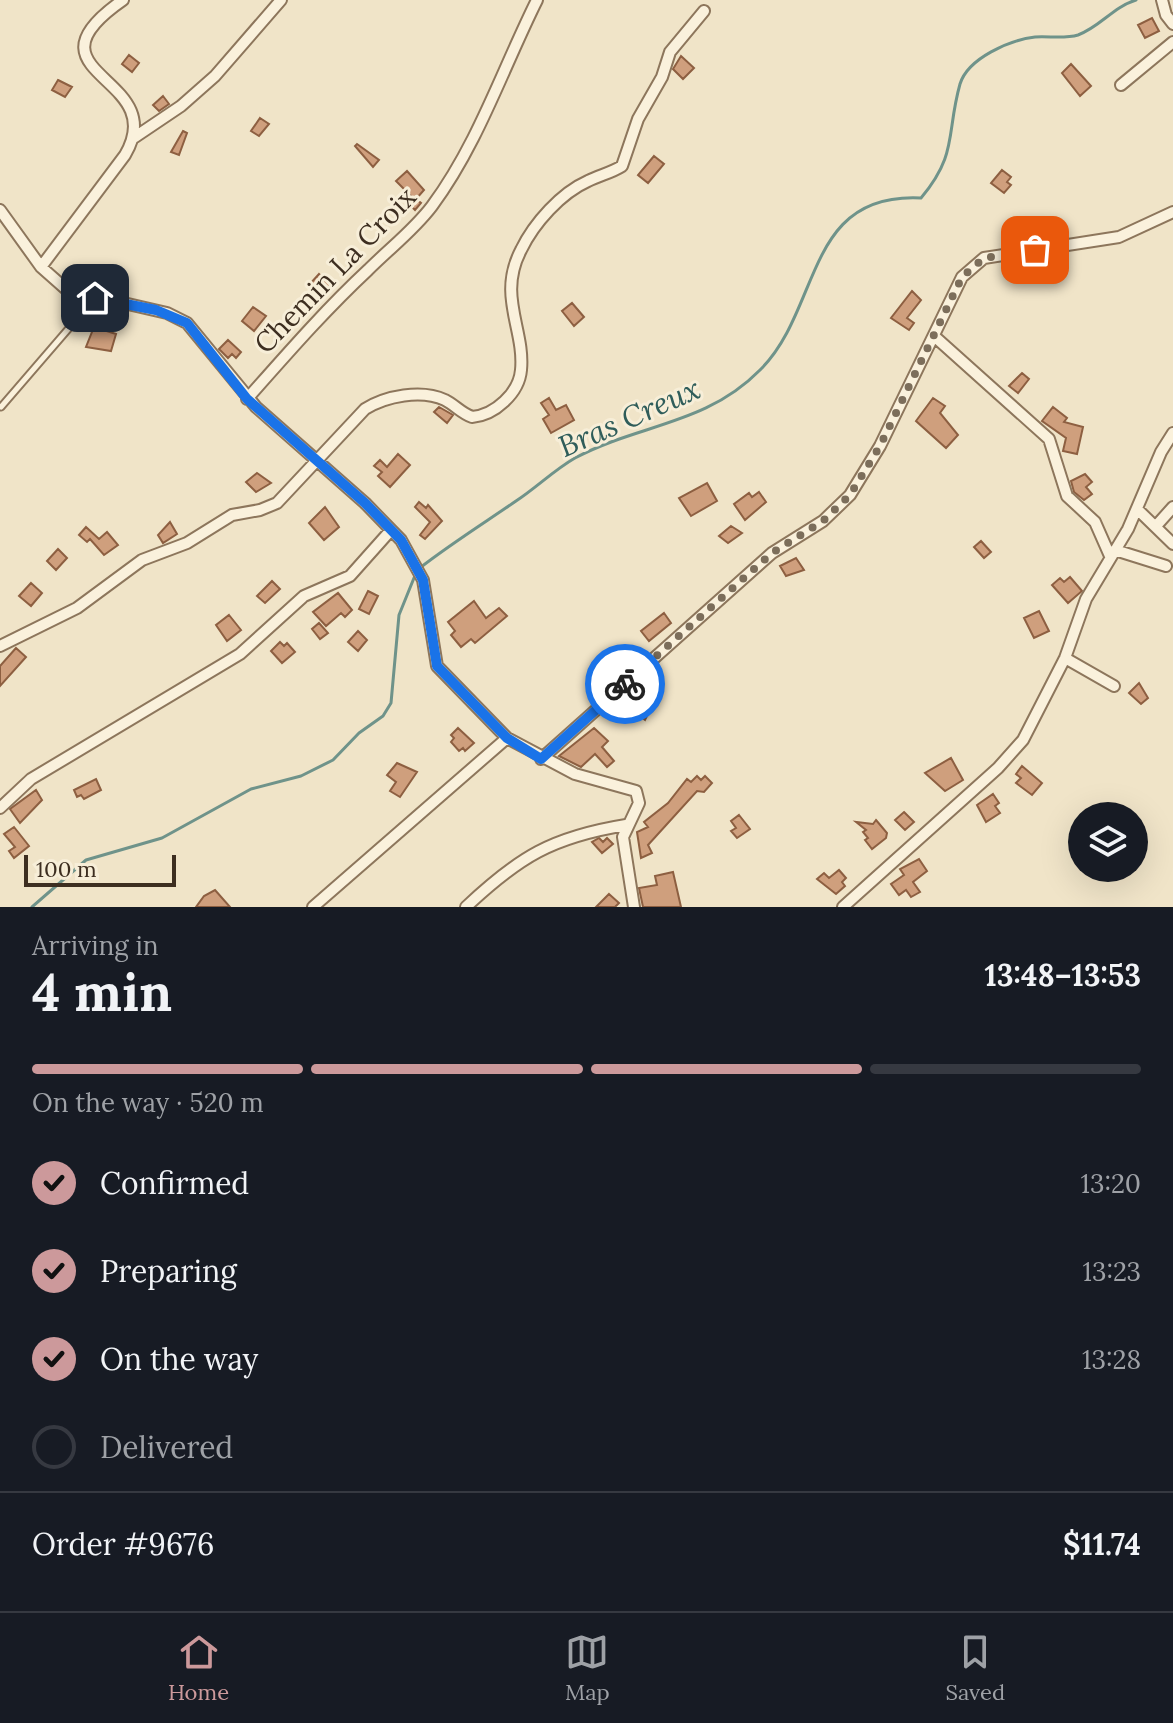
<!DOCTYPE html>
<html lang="en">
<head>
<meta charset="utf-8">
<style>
	:root { --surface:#171b24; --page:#20242c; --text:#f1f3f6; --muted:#9ea1a6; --line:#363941; --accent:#cc999b }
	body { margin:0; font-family:Lora,serif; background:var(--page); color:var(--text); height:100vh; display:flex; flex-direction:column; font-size:30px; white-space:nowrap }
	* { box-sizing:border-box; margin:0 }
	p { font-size:26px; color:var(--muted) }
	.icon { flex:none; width:44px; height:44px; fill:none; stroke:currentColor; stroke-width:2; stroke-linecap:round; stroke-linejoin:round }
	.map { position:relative; height:907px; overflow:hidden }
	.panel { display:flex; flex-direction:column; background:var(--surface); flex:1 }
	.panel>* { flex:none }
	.controls { position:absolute; left:1068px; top:802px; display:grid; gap:16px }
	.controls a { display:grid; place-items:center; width:80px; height:80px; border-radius:50%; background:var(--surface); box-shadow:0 8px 32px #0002; font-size:40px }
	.scale { position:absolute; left:24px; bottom:20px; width:152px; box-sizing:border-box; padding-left:8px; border:4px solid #3d2e20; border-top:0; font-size:22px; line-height:28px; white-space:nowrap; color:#3d2e20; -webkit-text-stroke:6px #f7eed8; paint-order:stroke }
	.pin { position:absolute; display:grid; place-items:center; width:68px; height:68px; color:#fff; margin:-34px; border-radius:16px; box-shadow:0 4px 12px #0006 }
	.courier { position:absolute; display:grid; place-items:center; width:80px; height:80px; margin:-40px; border:6px solid #1a73e8; border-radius:50%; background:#fff; color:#222; box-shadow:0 2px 10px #0007 }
	.summary em { font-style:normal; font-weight:700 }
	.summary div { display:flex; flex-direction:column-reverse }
	.summary { display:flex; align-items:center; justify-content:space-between; height:136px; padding:0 32px }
	h1 { font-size:52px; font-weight:700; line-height:60px }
	.bar { display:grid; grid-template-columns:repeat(4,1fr); gap:12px 8px; align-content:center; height:96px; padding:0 32px }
	.bar i { height:10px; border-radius:6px; background:var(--line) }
	.bar .current { background:var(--accent) }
	.bar p { grid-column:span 4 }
	.line { display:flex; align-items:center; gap:20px; padding:0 32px; border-top:2px solid var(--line) }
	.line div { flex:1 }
	ol { padding:0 32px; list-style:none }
	li { display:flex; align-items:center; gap:24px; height:88px }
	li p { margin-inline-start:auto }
	li .icon { padding:8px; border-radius:50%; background:var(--accent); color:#111; stroke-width:4 }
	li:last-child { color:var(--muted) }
	li i { width:44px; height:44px; border:4px solid var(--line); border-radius:50% }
	.tab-bar { display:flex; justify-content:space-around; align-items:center; height:112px; border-top:2px solid var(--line); background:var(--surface); font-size:22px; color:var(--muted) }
	.tab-bar a { display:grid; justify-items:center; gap:4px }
	.tab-bar .current { color:var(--accent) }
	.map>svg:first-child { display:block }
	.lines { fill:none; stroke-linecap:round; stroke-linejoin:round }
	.stream { stroke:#6f938a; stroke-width:3 }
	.building { fill:#cf9f7d; stroke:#8d5f41; stroke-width:2 }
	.service-casing { stroke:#8d765c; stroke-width:9 }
	.minor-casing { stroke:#8d765c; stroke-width:14 }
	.service { stroke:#faf1dc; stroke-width:5 }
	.minor { stroke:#faf1dc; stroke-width:10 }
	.done { stroke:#7c6e5b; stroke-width:8; stroke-dasharray:0 14.4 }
	.route { stroke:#1a73e8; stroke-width:10 }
	.labels { text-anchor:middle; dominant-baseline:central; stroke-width:6; stroke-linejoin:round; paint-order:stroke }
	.street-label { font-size:28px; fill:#3d2e20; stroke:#f7eed8 }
	.water-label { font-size:30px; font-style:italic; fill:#2f5d5a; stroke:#f7eed8 }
</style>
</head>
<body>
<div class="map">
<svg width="1173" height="907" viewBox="0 0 1173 907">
	<rect width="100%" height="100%" fill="#f0e4c8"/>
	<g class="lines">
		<path class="stream" d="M421,567C452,543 484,523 516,501C536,488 554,470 575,458C639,424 706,425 760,370C822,309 804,192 921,198C958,154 946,134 960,84C968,58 1010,40 1035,37C1049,36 1065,39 1078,35C1100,27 1113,7 1136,0
			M32,907L86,860L162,838L251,789L301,776L333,760L359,733L383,716L391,703L399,615L416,573"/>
	</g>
	<path class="building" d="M1152,18L1159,31L1145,38L1138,25Z
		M129,55L139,63L132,72L122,64Z
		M681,56L694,68L683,79L673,69Z
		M1071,64L1091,86L1080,96L1062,73Z
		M58,80L72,87L65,97L52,90Z
		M163,96L169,104L159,111L153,105Z
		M260,118L269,124L259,136L251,131Z
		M183,131L187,133L179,155L171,152Z
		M357,144L379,160L373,167L355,146Z
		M654,156L664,164L648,183L638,175Z
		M1002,170L1011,177L1007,182L1011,185L1004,193L991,183Z
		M407,171L424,190L416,199L421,203L415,210L409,204L414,199L396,181Z
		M319,274L333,287L323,298L309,285Z
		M912,291L921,300L907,318L914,323L909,330L891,318Z
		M572,303L584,317L574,326L562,311Z
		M253,307L266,316L254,331L242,321Z
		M94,327L116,334L111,351L86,347Z
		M228,340L241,352L236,358L232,354L228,358L219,349Z
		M1022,373L1029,379L1018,393L1009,386Z
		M549,398L556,410L566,405L574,420L551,433L543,419L549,415L541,403Z
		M933,398L945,406L940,413L958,435L946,448L916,421Z
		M439,407L453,415L447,423L434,412Z
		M1053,407L1067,418L1064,422L1083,427L1077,454L1063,451L1066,438L1042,421Z
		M398,454L410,465L390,487L378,476L382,472L374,466L380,460L387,467Z
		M257,473L271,483L256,492L246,482Z
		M1085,474L1092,482L1086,487L1092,494L1084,500L1074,492L1071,481Z
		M707,483L717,501L691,516L679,498Z
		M759,492L766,502L745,520L734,504L749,493L752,497Z
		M419,502L426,508L428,505L442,521L425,539L420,535L430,522L415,507Z
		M325,507L339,527L324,540L309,523Z
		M170,522L177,534L163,543L158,535Z
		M731,526L742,533L728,543L719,536Z
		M86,527L99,539L107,532L118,545L104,555L90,539L87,542L79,535Z
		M981,541L991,552L984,558L974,547Z
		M58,549L67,558L56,570L47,561Z
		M796,558L804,570L786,576L780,566Z
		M1070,577L1082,591L1068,603L1052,585L1060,578L1064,582Z
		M272,581L280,589L265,603L257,596Z
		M31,583L42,593L31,606L19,596Z
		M368,591L378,596L369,614L359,609Z
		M338,593L352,610L345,617L341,613L326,626L313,612Z
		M474,601L486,618L499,608L507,616L475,643L471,639L461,647L451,635L455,631L448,622Z
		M1039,611L1049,631L1034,638L1024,618Z
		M664,613L671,623L649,641L641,631Z
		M229,615L241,630L227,641L216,625Z
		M319,623L328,633L320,639L312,629Z
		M358,631L367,640L358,651L348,642Z
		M280,642L284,646L287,643L295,652L282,663L271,651Z
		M16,648L26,657L0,686V666Z
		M1139,683L1148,698L1141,704L1129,693Z
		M643,697L652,706L645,720L631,708Z
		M458,728L474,743L465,751L463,748L459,751L451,742L454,738L451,735Z
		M594,728L608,741L602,747L614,761L607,767L595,754L581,767L559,756Z
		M951,758L963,780L945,791L925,773Z
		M397,763L417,772L400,797L390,791L396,782L387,775Z
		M1022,766L1042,783L1032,795L1016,783L1021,778L1016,774Z
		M697,776L701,780L705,776L712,783L704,792L697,791L648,845L652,853L641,858L637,832L648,827L644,822L668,803L687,779L691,782Z
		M96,779L101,790L84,799L81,795L77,797L74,790Z
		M36,790L42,800L20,823L10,809Z
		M993,794L999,803L995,806L1000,813L986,822L977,805Z
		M904,812L914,822L905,830L895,820Z
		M739,815L750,829L737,838L731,831L736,828L731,821Z
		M876,820L887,833L886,838L872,849L865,840L868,838L863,832L866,830L856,822L873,824Z
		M14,827L29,846L14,858L9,851L15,847L4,834Z
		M599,838L603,842L607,838L613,844L602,853L592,842Z
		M919,859L927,871L913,882L920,892L911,897L906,890L899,895L891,884L904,875L900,869Z
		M839,870L846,878L842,882L845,886L836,894L817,879L824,873L829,878Z
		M673,872L681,907H643L639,888L657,885L655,876Z
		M215,890L230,907H196L204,896Z
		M609,894L619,903L615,907H596Z"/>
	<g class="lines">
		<g class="service-casing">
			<path id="service" d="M1,407L95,298"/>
		</g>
		<g class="minor-casing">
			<path id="minor" d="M1162,0L1166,15L1173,24
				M1121,85L1173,42
				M135,137L181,106L215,76L281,0
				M0,210L41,267L67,290L167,313L187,323L256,407L365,503L401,540L423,580L437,666L507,738L575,774L636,791L639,803L623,837L634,907
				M41,267L125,155C172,75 15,75 123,0
				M934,336L1049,439L1067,496L1095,522L1110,556
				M247,399C286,355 325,310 368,270C390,248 414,230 432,206C478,144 503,68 537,0
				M1137,509L1173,544
				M1156,526L1173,507
				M1115,550L1166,566
				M0,646L77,608L142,560L187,543L232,515L260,510L277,503L365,409C386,396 421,389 445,400C455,405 461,413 472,417C495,415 519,393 521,370C525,329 497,296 521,250C534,223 561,193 588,181C600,175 611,173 622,166L638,119L662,77L670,52L704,11
				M1065,658L1114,686
				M541,759L772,553L823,521L850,495L880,446L962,277L984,258L1119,237L1173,212
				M0,808L31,779L240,654L304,596L350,576L391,530
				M313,907L507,738
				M466,907C519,857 552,837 626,825
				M843,907L998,768L1023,740L1065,658L1086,599L1128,529L1161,452L1173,433"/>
		</g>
		<use href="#service" class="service"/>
		<use href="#minor" class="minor"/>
	</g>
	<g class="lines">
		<path class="done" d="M625,684L772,553L823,521L850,495L880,446L962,277L984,258L1035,250"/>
		<path class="route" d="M95,298L156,310L187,323L247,399L365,503L401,540L423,580L437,666L507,738L541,759L625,684"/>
	</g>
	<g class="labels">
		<g class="street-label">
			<text transform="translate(335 270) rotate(-46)">Chemin La Croix</text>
		</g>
		<g class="water-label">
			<text transform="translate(629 417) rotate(-24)">Bras Creux</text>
		</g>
	</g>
</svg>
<div class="controls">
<a><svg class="icon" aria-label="layers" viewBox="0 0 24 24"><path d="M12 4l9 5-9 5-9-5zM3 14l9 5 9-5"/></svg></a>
</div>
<div class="scale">100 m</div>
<div class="pin" style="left:1035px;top:250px;background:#ea580c"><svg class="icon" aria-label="bag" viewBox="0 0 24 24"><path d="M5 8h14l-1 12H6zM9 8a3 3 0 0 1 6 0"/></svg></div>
<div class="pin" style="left:95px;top:298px;background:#1f2937"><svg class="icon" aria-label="home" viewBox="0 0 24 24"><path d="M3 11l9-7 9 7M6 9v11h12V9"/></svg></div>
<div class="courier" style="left:625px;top:684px"><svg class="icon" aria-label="bike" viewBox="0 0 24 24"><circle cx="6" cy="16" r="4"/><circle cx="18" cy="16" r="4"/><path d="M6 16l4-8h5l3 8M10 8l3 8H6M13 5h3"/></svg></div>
</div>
<section class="panel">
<div class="summary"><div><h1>4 min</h1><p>Arriving in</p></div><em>13:48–13:53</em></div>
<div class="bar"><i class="current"></i><i class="current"></i><i class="current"></i><i></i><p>On the way · 520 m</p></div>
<ol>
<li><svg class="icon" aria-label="check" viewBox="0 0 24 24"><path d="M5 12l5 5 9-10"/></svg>Confirmed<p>13:20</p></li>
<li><svg class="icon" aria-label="check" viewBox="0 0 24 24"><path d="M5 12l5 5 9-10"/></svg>Preparing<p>13:23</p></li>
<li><svg class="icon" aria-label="check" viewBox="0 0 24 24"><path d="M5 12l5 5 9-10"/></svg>On the way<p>13:28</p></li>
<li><i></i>Delivered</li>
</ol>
<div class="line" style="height:104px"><div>Order #9676</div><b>$11.74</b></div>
</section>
<nav class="tab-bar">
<a class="current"><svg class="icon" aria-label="home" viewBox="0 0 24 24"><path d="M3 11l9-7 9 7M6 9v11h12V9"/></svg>Home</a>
<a><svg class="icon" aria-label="map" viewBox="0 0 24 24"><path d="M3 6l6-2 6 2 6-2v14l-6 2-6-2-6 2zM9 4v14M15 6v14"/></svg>Map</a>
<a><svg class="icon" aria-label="saved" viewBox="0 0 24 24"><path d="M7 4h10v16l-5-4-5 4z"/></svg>Saved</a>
</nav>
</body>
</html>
